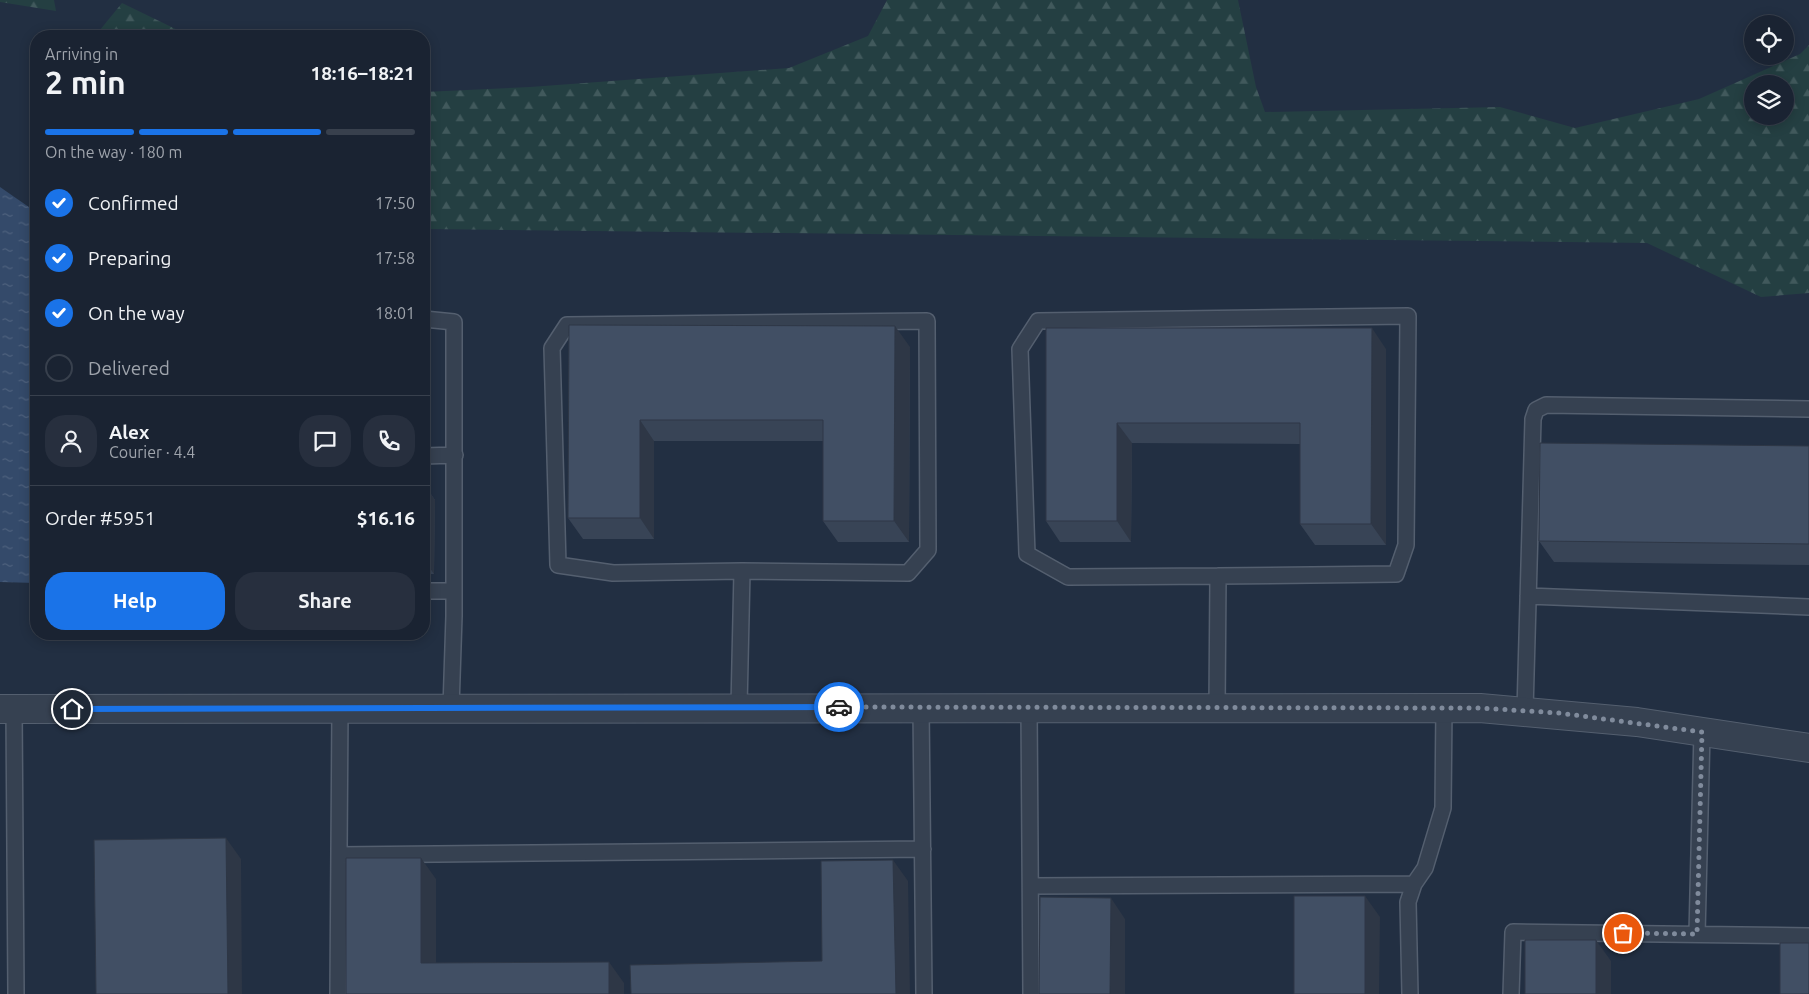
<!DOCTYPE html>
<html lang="en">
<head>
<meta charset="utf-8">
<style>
	:root { --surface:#1a2332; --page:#272f3e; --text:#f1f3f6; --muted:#9fa4ac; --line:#38404d; --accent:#1a73e8 }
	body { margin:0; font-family:Ubuntu,sans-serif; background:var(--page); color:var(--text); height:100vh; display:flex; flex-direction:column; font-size:19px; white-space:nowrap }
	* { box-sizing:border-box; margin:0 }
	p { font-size:16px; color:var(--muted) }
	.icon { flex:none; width:28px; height:28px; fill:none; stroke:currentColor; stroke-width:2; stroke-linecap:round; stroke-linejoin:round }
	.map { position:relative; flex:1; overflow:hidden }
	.details { position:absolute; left:30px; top:30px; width:400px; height:610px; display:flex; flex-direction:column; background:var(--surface); border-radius:20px; box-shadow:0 2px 12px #0003,0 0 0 1px var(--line) }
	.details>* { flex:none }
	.fabs { position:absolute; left:1744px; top:15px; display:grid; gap:10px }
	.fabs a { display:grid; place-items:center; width:50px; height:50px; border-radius:50%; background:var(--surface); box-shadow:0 2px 12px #0003,0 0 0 1px var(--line); font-size:25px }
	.pin { position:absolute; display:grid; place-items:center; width:42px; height:42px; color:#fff; margin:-21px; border:2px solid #fff; border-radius:50%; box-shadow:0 1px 5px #0007 }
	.courier { position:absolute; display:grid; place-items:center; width:50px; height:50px; margin:-25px; border:4px solid #1a73e8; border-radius:50%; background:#fff; color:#222; box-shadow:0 1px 6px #0007 }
	.summary em { font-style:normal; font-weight:700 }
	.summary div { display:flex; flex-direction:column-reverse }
	.summary { display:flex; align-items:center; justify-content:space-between; height:85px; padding:0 15px }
	h1 { font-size:32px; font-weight:700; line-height:38px }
	.bar { display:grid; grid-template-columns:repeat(4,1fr); gap:8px 5px; align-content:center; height:60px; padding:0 15px }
	.bar i { height:6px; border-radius:4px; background:var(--line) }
	.bar .current { background:var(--accent) }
	.bar p { grid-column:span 4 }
	.line { display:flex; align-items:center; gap:12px; padding:0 15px; border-top:1px solid var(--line) }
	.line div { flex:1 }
	.round { display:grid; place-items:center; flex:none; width:52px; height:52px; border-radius:20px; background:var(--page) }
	ol { padding:0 15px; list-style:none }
	li { display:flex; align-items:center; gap:15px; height:55px }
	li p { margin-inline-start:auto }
	li .icon { padding:5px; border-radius:50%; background:var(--accent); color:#fff; stroke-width:4 }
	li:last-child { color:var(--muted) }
	li i { width:28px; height:28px; border:2px solid var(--line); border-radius:50% }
	.primary-button { display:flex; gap:10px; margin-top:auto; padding:10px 15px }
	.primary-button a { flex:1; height:58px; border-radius:20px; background:var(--accent); color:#fff; font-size:20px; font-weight:700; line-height:58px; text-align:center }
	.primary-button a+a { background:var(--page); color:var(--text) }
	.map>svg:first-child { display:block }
	.forest { fill:url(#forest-firs); fill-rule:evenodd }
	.water { fill:url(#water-ripples) }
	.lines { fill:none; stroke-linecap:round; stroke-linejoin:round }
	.service-casing { stroke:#545f6f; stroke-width:18 }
	.minor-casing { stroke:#545f6f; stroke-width:30 }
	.service { stroke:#364151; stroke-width:15 }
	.minor { stroke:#364151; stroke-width:28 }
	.wall { fill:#384456 }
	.shaded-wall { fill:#2e3746 }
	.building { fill:#414f64; stroke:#2e3746 }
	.done { stroke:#808b9c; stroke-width:5; stroke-dasharray:0 9 }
	.route { stroke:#1a73e8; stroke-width:6 }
</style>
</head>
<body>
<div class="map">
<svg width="1809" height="994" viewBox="0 0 1809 994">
	<defs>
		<pattern id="forest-firs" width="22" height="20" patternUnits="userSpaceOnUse" patternTransform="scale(1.25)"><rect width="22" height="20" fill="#243f42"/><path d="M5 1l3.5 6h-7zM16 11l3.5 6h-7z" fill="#41595c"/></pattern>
		<pattern id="water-ripples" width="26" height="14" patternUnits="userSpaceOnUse" patternTransform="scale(1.25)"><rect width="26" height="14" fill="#344a6a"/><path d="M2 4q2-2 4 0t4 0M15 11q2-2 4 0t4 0" fill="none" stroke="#4f627e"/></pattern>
	</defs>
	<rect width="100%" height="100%" fill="#222f42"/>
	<path class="forest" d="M0,0H54L56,11L0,2Z
		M887,0H1238L1256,87L1265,112L1500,107L1575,128L1699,99L1800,54L1809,45V293L1761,297L1647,243L424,229V92L530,87L789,68L868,36ZM1752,84H1785V116H1752Z
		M122,3L190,36H95Z"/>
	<path class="water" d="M0,187L36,212V583L0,582Z"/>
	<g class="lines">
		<g class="service-casing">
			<path id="service" d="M424,319L454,322V616L451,708
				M424,456L455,455
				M424,591H454
				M1528,596L1809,607
				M739,707L742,571L908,573L928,550L927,321L567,325L552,348L558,565L613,573L742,571
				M921,707L924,994
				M1029,708L1031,994
				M1217,708L1218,576L1396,574L1406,545L1408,316L1038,321L1020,349L1027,554L1068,577L1218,576
				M14,709L16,994
				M1525,711L1533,419L1536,410L1546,405L1809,409
				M339,855L923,849
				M1031,886L1414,884
				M1697,934L1702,732
				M338,994L340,708
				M1410,994L1408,902L1414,884L1425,868L1443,808L1444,707
				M1511,994L1513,932L1809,936"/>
		</g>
		<g class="minor-casing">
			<path id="minor" d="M0,709L1480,708L1637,722L1809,748"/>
		</g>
		<use href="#service" class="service"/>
		<use href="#minor" class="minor"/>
	</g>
	<path class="wall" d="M569,325L910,347L909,542H838L823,521V441H654V539H583L568,518Z
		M1046,328L1386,349V545H1315L1300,524V444L1132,443L1131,542H1060L1046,521Z
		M1809,446V565L1554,562L1539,541Z
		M424,484L435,500L434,574H424Z"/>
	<path class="shaded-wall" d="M895,326L910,347L909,542L894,521Z
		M1372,328L1386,349V545L1371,524Z
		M640,420L654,441V539L640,518Z
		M1117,423L1132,443L1131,542L1117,521Z
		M424,484L435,500L434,574L424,560Z
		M226,838L241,859L242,994H228Z
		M421,858L436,879V984L421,963Z
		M893,860L908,881L910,994H896Z
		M1365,896L1380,917L1379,994H1365Z
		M1111,898L1125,919V994H1110Z
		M1596,940L1611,961V994H1596Z
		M609,962L624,983V994H609Z"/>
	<path class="building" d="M569,325L895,326L894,521H823V420H640V518H568Z
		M1046,328H1372L1371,524H1300V423H1117V521H1046Z
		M1540,443L1809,446V544L1539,541Z
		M226,838L228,994H96L94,840Z
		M346,858H421V963L609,962V994H346Z
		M893,860L896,994H631L630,965L822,961L821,861Z
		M1294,896H1365V994H1294Z
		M1040,897L1111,898L1110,994H1039Z
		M1525,940H1596V994H1525Z
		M1780,943H1809V994H1780Z"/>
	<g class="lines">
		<path class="done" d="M839,707L1480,708L1559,713L1702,732L1697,934L1623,933"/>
		<path class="route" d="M72,709L839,707"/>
	</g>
</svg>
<div class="fabs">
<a><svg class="icon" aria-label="locate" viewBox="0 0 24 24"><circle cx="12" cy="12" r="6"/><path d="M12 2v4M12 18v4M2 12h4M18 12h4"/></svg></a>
<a><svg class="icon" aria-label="layers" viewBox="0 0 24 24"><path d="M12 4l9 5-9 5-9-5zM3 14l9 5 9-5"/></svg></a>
</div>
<div class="pin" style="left:1623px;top:933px;background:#ea580c"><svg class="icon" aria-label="bag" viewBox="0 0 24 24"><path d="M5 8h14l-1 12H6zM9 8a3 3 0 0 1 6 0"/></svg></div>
<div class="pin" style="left:72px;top:709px;background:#1f2937"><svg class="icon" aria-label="home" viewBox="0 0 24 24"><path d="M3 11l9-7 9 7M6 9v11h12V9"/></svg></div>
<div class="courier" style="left:839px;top:707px"><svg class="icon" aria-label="car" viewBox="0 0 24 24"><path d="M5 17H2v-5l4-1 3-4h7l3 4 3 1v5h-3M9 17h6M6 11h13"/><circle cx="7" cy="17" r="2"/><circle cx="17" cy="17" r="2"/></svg></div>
<section class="details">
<div class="summary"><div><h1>2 min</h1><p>Arriving in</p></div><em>18:16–18:21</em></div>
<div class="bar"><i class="current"></i><i class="current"></i><i class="current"></i><i></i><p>On the way · 180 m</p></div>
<ol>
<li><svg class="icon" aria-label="check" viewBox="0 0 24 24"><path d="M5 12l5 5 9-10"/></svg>Confirmed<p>17:50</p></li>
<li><svg class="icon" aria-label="check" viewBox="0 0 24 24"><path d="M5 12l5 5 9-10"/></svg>Preparing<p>17:58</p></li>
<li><svg class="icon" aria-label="check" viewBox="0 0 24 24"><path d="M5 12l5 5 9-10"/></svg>On the way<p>18:01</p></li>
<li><i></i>Delivered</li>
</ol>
<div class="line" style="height:90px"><a class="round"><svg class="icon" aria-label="person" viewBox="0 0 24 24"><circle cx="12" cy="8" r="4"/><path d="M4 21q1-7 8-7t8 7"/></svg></a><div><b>Alex</b><p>Courier · 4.4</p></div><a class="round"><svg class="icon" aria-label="chat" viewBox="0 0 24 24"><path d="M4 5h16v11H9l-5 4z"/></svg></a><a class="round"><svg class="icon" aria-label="phone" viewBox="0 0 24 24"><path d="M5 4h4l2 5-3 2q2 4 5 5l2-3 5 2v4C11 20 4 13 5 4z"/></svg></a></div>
<div class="line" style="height:65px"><div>Order #5951</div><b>$16.16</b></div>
<div class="primary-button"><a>Help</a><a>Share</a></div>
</section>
</div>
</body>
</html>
